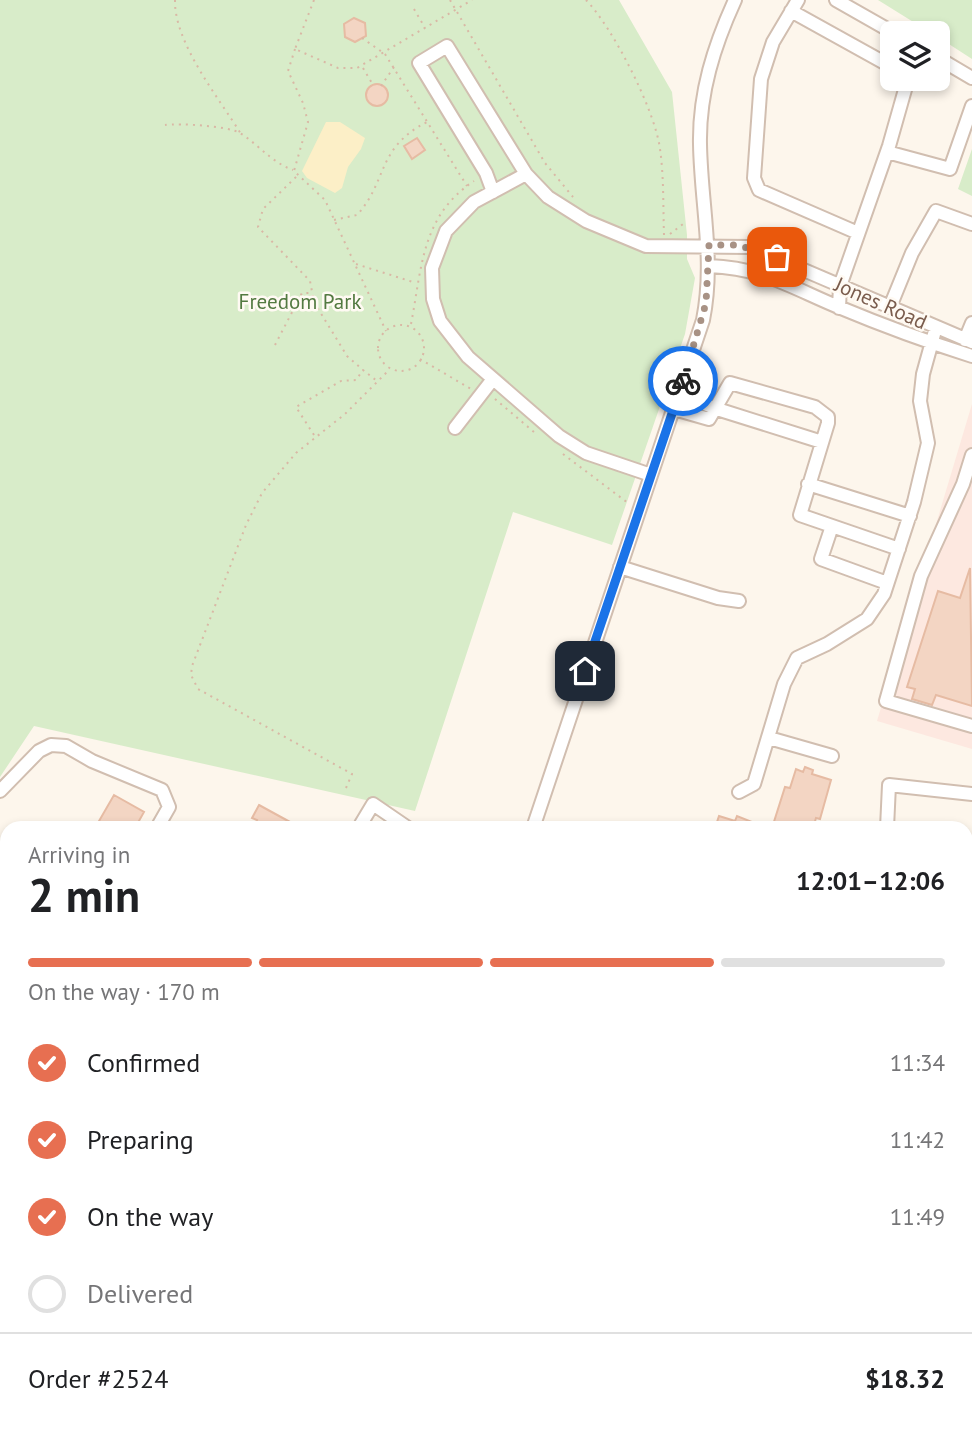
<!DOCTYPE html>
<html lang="en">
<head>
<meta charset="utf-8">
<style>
	:root { --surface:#fff; --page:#f6f6f6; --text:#202124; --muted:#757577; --line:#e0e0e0; --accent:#e76f51 }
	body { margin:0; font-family:"PT Sans",sans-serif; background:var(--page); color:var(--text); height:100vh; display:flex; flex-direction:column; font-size:26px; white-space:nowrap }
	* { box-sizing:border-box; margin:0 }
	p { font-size:23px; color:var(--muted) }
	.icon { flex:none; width:38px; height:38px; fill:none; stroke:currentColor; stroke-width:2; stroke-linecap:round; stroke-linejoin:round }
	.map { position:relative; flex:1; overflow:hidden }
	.panel { position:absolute; left:0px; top:821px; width:973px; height:618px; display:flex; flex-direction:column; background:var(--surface); border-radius:21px 21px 0 0; box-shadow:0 4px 10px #0003 }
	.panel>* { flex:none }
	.tools { position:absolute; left:880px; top:21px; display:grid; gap:14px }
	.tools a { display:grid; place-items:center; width:70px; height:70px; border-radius:10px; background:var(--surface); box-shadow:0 4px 10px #0003; font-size:35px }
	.pin { position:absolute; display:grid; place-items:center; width:60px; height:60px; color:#fff; margin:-30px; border-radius:14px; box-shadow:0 4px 10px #0006 }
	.courier { position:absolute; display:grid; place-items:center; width:70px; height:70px; margin:-35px; border:5px solid #1a73e8; border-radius:50%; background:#fff; color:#222; box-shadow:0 2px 9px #0007 }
	.headline em { font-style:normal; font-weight:700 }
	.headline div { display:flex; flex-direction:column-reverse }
	.headline { display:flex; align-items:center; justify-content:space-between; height:119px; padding:0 28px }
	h1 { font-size:46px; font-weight:700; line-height:52px }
	.bar { display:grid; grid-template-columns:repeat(4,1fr); gap:10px 7px; align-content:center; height:84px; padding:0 28px }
	.bar i { height:9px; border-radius:5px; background:var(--line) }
	.bar .on { background:var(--accent) }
	.bar p { grid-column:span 4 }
	.line { display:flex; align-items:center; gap:18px; padding:0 28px; border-top:2px solid var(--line) }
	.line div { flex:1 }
	ol { padding:0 28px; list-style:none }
	li { display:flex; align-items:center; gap:21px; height:77px }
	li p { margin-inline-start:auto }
	li .icon { padding:7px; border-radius:50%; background:var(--accent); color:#fff; stroke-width:4 }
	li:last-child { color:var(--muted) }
	li i { width:38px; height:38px; border:4px solid var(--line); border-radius:50% }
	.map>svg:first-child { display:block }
	.commercial { fill:#fde8e0 }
	.education { fill:#f3e8fa }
	.green { fill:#d8ecc9 }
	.sand { fill:#fcefc7 }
	.building { fill:#f3d5c3; stroke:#e6bba3; stroke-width:2 }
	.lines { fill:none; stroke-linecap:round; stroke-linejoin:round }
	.minor-casing { stroke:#d1beb0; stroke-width:16 }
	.major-casing { stroke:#dad1cd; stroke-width:19 }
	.path { stroke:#d9b8a5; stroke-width:2; stroke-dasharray:2 5; stroke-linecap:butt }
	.minor { stroke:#fff; stroke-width:12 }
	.major { stroke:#fbd9a5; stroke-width:16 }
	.done { stroke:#a89285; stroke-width:7; stroke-dasharray:0 12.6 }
	.route { stroke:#1a73e8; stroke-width:9 }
	.labels { text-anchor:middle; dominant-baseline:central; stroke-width:5; stroke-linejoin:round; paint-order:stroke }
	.park-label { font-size:21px; fill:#537a41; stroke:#fffaf3 }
	.street-label { font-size:21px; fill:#7a5c4d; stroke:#fffaf3 }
</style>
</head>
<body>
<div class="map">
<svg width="972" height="1437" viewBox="0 0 972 1437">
	<rect width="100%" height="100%" fill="#fdf6ec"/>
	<path class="commercial" d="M972,404V749L877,721Z"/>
	<path class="education" d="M966,1023L972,1024V1437H914L901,1432H966Z"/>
	<path class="green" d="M0,0H619L672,92L687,235V259L695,278L685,334L612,545L513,512L415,811L34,726L0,777Z
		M878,0H972V59L938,37V33H931Z
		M972,149V196L958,189Z"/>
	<path class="sand" d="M326,122H340L365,138L361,149L348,167L342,188L335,193L307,178L302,171Z"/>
	<path class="building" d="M354,18L365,23L366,36L355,42L345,37L344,24Z
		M366 95a11 11 0 1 1 22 0a11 11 0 1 1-22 0Z
		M417,138L425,150L412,159L404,146Z
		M970,568L972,706L936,695L932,705L912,699L915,689L907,687L938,591L960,598Z
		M805,767L813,770L812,774L831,780L820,819L816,818L813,828H772L785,787L790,788L796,769L803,772Z
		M114,795L144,812L135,828H95Z
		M259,805L301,828H253L257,820L252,818Z
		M719,816L735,821L737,816L767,828H715Z"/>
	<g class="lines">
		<g class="minor-casing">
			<path id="minor" d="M798,0L773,42L761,79L754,178L759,190L858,233
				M836,0L894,33
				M791,11L892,67
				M938,58L972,78
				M887,152L950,169L972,106
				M526,174L474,202L446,231L432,268L433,299L440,321L468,357L559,436L586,453L651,475
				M493,192L486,173L419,63L447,46L526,174L548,197L586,221L646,246L750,247L972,342
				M709,266C764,268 792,288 841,308C884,326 928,342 972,356
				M890,307L912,253L936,211L972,224
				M839,308L840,286L889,146L908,79
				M965,340L972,323
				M679,394L717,409L822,442
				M674,409L709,419L730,383L815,407L828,417V423L800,515L899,549
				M455,428L493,379
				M972,455L963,484L921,576L886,701L972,726
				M808,484L910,516
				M832,526L821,559L887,583
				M620,567L718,598L739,601
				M769,738L832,756
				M0,791L39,751L51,745L66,746L92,761L162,790L169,807L157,828
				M739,792L754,784L784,684L797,658L827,644L867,619L884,594L914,502L928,443L920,401L923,374L936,327
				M367,828L361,824L373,804L408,828
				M533,828L703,320C715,260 701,205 700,144C699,93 714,46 735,0
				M887,828L889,785L972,794
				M966,894H972
				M0,906L7,902
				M966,988H972
				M0,1092L7,1095
				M966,1194L972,1197
				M0,1354L7,1340
				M257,1432L267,1437
				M684,1432L698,1437
				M929,1432L941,1437
				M122,1437L125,1432
				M334,1437L335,1432
				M503,1437L506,1432"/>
		</g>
		<g class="major-casing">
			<path id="major" d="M0,1391L7,1394
				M79,1432L89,1437"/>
		</g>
		<path class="path" d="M175,0C174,43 219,98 241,134
			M314,0L295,49L338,68H357L472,0
			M450,0L545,163L573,197
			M586,0C613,28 655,110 660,149C664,177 663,207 664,235
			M414,9L425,28
			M362,38L385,54L467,186
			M295,49L288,71L303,103L308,122L294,171L325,200L386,331
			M363,68L373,85
			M381,86L394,67
			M165,125C179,123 228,126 240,133C259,145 271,162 293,170
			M296,177L263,209L258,227L310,281L314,302L347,356L363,370
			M334,220L357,215C388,181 376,148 427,122
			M670,234L683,224
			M356,264L416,283
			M411,324C422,268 421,216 474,181
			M378 348a23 23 0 1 1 46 0a23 23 0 1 1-46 0Z
			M275,345L302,293H310
			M420,359L471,389
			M495,399L534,432
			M314,435L296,407L341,381L356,380L363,370L377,381
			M563,454L628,503
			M346,788L352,774L198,689L191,675L192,666L246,525L262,493L296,453L345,414L389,370"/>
		<use href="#minor" class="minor"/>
		<use href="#major" class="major"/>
	</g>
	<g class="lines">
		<path class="done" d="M683,381L706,303L709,245H737L777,257"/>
		<path class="route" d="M585,671L683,381"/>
	</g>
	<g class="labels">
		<g class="park-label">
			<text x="300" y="301">Freedom Park</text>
		</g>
		<g class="street-label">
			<text transform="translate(881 303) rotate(24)">Jones Road</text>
		</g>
	</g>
</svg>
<div class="tools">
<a><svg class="icon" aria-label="layers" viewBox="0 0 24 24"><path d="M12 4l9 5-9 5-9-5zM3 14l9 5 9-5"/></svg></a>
</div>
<div class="pin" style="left:777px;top:257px;background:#ea580c"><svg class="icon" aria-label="bag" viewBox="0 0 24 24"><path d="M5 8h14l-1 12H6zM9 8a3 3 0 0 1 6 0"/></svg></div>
<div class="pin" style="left:585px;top:671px;background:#1f2937"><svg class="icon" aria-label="home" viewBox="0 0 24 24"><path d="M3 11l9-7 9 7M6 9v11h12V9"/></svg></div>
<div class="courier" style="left:683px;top:381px"><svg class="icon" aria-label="bike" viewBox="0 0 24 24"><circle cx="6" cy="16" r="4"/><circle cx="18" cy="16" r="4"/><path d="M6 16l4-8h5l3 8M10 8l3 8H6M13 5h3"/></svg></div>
<section class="panel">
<div class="headline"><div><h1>2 min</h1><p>Arriving in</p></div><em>12:01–12:06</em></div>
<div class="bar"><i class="on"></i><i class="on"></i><i class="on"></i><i></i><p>On the way · 170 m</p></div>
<ol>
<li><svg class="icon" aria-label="check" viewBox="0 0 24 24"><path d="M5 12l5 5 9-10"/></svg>Confirmed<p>11:34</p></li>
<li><svg class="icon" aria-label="check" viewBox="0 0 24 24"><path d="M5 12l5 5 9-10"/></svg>Preparing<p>11:42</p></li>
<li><svg class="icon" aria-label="check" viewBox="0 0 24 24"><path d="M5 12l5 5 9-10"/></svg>On the way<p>11:49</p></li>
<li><i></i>Delivered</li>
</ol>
<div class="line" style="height:91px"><div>Order #2524</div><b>$18.32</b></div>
</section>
</div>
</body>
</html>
